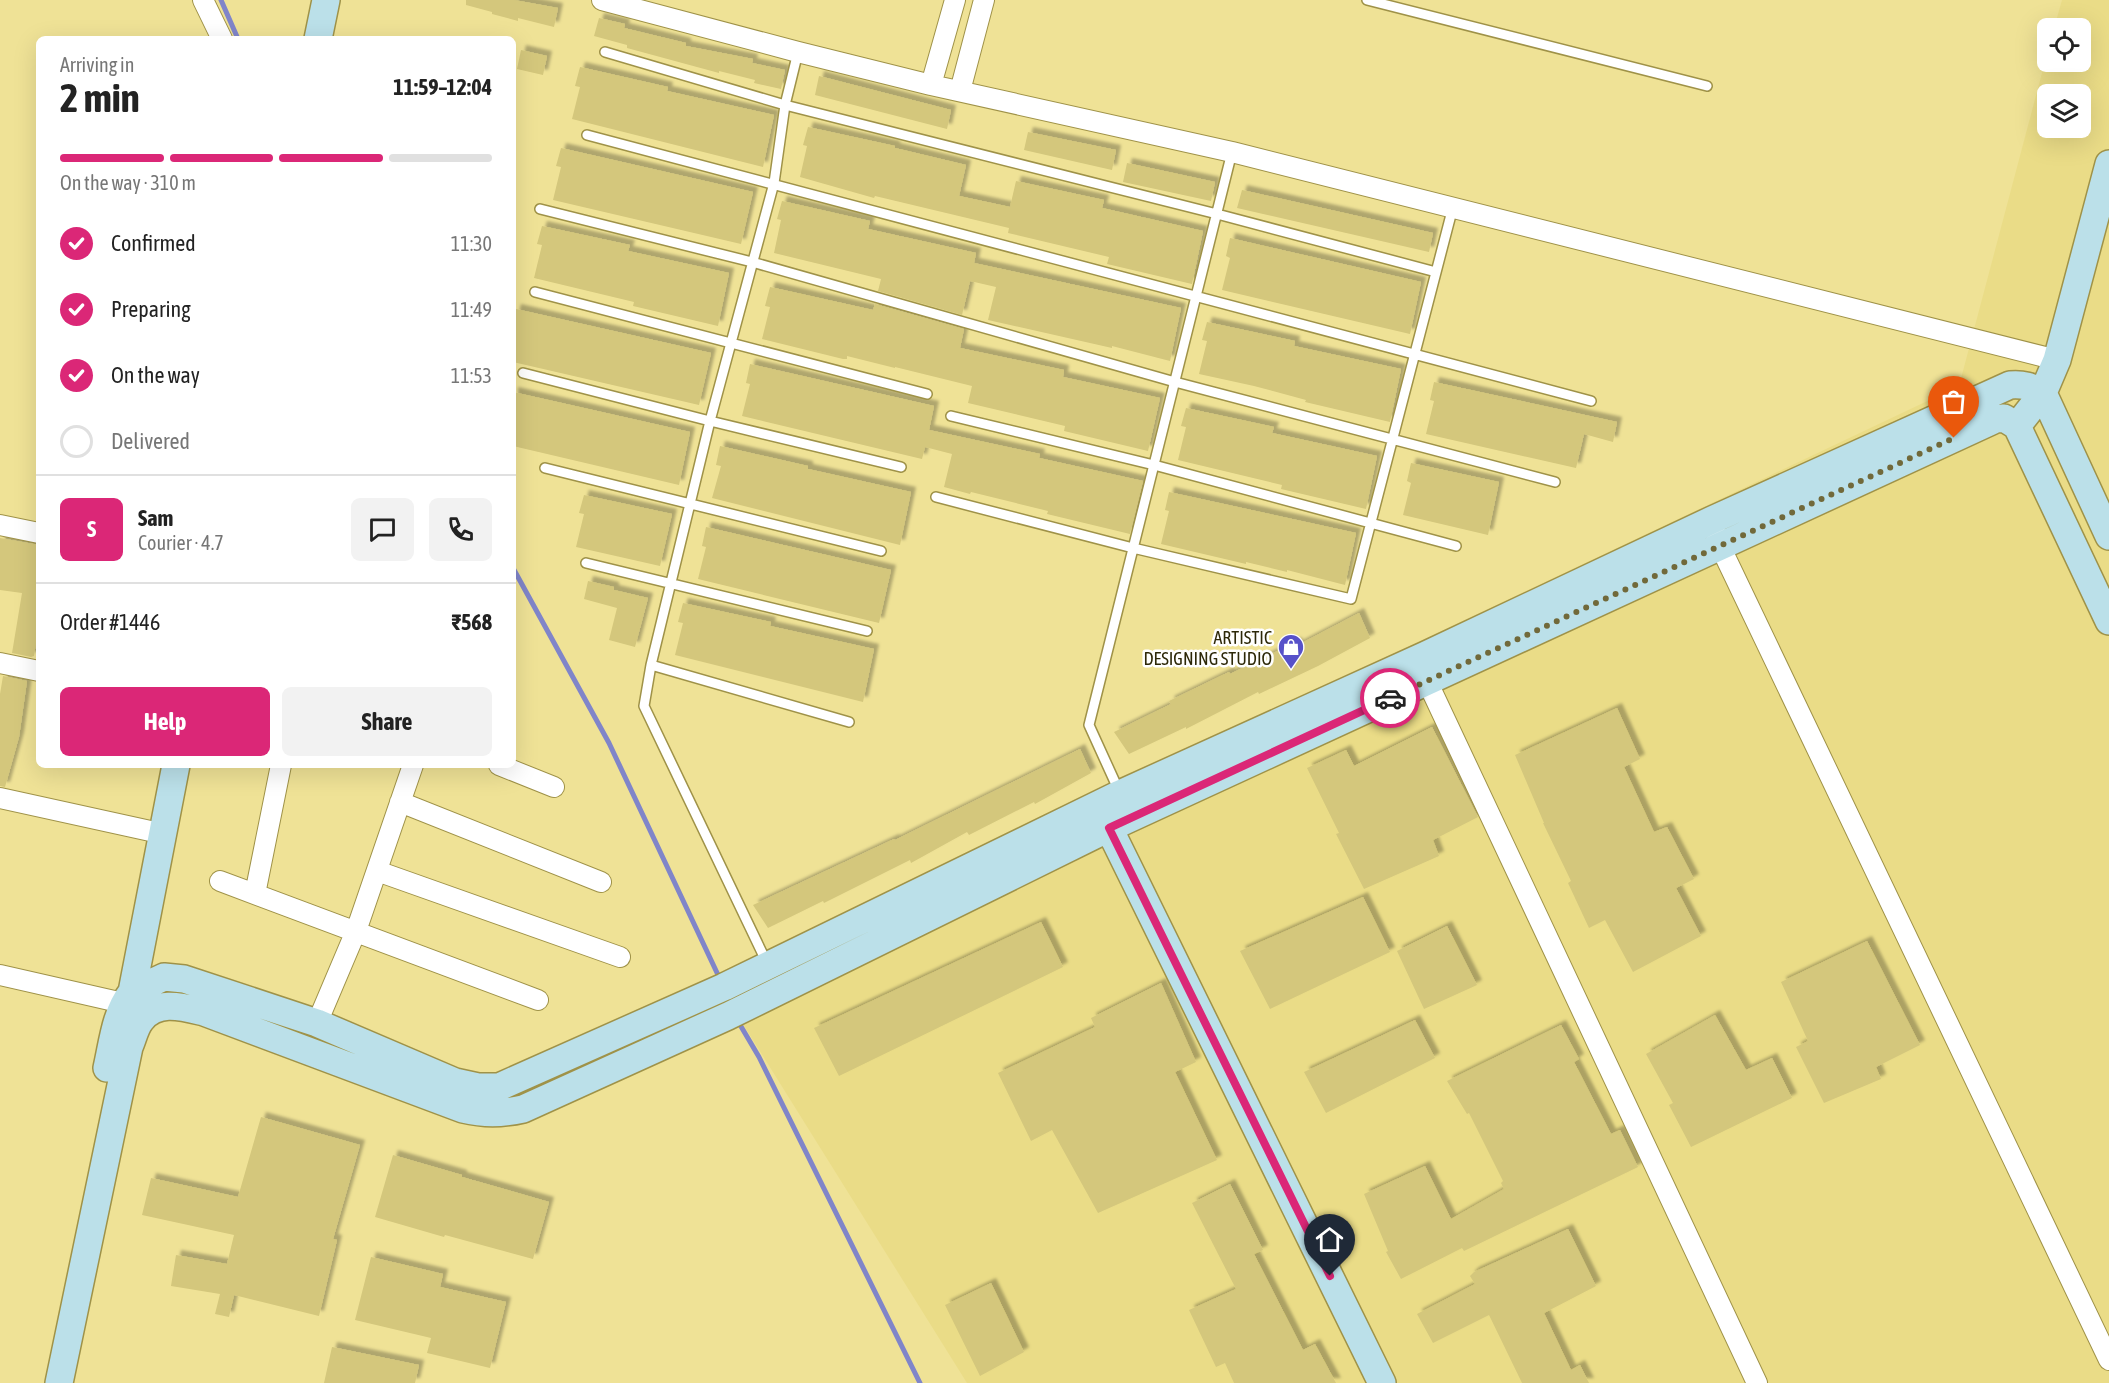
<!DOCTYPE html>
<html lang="en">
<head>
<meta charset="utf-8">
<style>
	:root { --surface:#fff; --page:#f2f2f2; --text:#222; --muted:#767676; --line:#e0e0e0; --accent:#db2777 }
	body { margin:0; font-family:"Asap Condensed",sans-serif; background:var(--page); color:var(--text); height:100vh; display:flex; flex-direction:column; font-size:22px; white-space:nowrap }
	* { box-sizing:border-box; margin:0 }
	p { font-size:20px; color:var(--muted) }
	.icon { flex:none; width:33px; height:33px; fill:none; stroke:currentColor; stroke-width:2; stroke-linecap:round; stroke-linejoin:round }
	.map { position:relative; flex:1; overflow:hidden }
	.sheet { position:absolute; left:36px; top:36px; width:480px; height:732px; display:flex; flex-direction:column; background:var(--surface); border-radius:9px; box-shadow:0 6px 24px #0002 }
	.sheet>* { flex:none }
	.tools { position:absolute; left:2037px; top:18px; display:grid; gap:12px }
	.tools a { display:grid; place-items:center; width:54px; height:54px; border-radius:9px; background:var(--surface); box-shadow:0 6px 24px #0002; font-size:30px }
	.pin { position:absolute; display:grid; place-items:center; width:51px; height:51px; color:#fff; margin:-62px -26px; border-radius:50% 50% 50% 0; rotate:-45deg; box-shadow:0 0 6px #0007 }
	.pin .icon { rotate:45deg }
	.courier { position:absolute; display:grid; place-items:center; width:60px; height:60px; margin:-30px; border:4px solid #db2777; border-radius:50%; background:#fff; color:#222; box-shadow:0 2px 8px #0007 }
	.head em { font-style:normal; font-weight:700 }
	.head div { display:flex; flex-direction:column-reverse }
	.head { display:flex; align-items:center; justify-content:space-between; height:102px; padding:0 24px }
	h1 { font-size:39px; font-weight:700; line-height:45px }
	.bar { display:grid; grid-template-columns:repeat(4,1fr); gap:9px 6px; align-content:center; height:72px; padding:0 24px }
	.bar i { height:8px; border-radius:4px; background:var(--line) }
	.bar .on { background:var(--accent) }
	.bar p { grid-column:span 4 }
	.line { display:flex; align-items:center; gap:15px; padding:0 24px; border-top:2px solid var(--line) }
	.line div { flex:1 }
	.round { display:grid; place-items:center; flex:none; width:63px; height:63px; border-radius:9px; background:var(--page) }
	ol { padding:0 24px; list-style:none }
	li { display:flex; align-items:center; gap:18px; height:66px }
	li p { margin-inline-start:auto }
	li .icon { padding:6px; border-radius:50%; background:var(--accent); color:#fff; stroke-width:4 }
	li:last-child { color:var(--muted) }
	li i { width:33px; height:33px; border:3px solid var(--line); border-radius:50% }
	.action { display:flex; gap:12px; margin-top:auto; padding:12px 24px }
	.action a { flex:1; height:69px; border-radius:9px; background:var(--accent); color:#fff; font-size:24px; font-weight:700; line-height:69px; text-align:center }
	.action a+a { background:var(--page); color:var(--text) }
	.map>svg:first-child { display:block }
	.built { fill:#eadc87; fill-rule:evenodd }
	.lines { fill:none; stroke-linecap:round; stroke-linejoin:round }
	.stream { stroke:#8085c9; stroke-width:5 }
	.building { fill:#d4c77c; filter:url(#shadow) }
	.lane-casing { stroke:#9f9248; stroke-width:12 }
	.street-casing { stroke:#9f9248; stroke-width:22 }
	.secondary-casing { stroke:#9f9248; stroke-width:30 }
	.lane { stroke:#fff; stroke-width:9 }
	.street { stroke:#fff; stroke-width:20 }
	.secondary { stroke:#bbe0e9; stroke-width:27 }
	.done { stroke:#71693a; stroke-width:6; stroke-dasharray:0 10.8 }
	.route { stroke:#db2777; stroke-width:8 }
	.labels { text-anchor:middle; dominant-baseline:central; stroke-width:5; stroke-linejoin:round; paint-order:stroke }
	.poi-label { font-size:18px; fill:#2d2808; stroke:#fff; text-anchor:end }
</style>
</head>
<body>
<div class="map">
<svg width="2109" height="1383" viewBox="0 0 2109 1383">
	<defs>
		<filter id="shadow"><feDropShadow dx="5" dy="-5" stdDeviation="1.5" flood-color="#0004"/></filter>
	</defs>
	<rect width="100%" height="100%" fill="#efe296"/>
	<path class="built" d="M2062,0H2109V1383H967L713,976L1959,386L2047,54L2048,62H2080V28H2054ZM2048,94H2080V128H2048Z"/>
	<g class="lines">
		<path class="stream" d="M221,0L238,39
			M513,568L609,743L719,977
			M739,1023L759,1057L920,1383"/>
	</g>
	<path class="building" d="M466,0H514L558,8L554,27L518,18V21L492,14V12L466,5Z
		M599,18L625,24L624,28L686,43V46L753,59L752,63L785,70L781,89L754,83L755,80L719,71V73L627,48V45L594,36Z
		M521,50L547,56L543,75L517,69Z
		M580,67L668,87L667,91L774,115L763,167L572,119L580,87L575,86Z
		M819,76L951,110L947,129L815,95Z
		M808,127L895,146V148L966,165L959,196L1010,207L1016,181L1104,200L1102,208L1203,231L1192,284L1107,264L1109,257L1008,233L1009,228L875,196L874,198L800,177L807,146L803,145Z
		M1028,132L1116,150L1112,170L1024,150Z
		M561,148L753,192L741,244L553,200L561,167L556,166Z
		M1127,163L1215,182L1211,201L1123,182Z
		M1242,190L1433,233L1429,252L1237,208Z
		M782,201L870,221L868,229L976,253L974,263L1181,308L1170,361L1112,346V348L988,320L996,287L970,281L962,315L878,291L881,279L774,253L781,220L777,219Z
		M542,226L630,245L628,251L729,273L718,326L633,306L634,302L534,278L542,245L537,244Z
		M1230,238L1421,282L1410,334L1222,290L1230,258L1226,256Z
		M770,287L873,310L875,304L964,329L960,348L1064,370L1063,377L1160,398L1148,451L1064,431L1065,426L968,403L972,386L895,367V368L847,356V359H843L762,339L770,307L765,306Z
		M516,309L711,353L699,405L513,362V322Z
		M1207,322L1295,341L1294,346L1401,369L1390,422L1305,402L1306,400L1254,386L1199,374L1207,341L1202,340Z
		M750,364L934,406L929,430L1040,454L1039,458L1143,481L1130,534L1047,514L1048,511L971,492L970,494L944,487L952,454L925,447L922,459L742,416L750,384L746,383Z
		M1434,382L1617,422L1613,442L1584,434L1576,468L1426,434L1434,401L1430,400Z
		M513,392L690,432L679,485L513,446Z
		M1186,408L1274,427L1272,433L1377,456L1366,509L1281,489L1282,485L1178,460L1186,427L1181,426Z
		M720,446L808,466V469L911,492L900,545L712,498L721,466L716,465Z
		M1411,463L1499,482L1488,535L1403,515L1411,483L1407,481Z
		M1169,492L1356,533L1345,585L1287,570V572L1246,562V564L1161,544L1169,511L1165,510Z
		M584,495L672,514L660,566L576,547L584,514L579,513Z
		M706,527L891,570L879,623L698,579L706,547L702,546Z
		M0,538L39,545V623L34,656L31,657L12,653L22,593L0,590Z
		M588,581L614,587V590L648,598L635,647L609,640L617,608L584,599Z
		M683,603L771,622L770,626L874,649L863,702L675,655L683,623L678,622Z
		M1359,613L1370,638L1318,666L1259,694L1258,692L1186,729V727L1129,754L1114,732L1171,704L1169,701L1229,672L1230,674L1296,642L1298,645Z
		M3,676L27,681L19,737L5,787L0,786V694Z
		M1617,708L1640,759L1624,767L1654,832L1667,827L1694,879L1676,888L1701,936L1633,972L1605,920L1589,928L1568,883L1571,881L1543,823H1544L1515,755Z
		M1432,727L1478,817L1433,840L1439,856L1364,889L1336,834L1339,833L1307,768L1346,750L1354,766Z
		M1080,749L1091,773L1035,804L1034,802L969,835L967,832L911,863L910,860L824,903L823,901L768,928L753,905L894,839L895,840Z
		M1363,897L1390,952L1270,1009L1240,951Z
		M1041,922L1063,967L839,1076L814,1028Z
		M1447,926L1477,985L1424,1009L1397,951Z
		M1867,941L1920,1045L1876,1067L1881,1079L1824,1103L1796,1047L1808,1041L1781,982Z
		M1161,983L1196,1062L1175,1072L1217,1160L1098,1213L1052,1130L1031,1141L998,1073L1095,1027L1091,1018Z
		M1715,1015L1746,1070L1772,1058L1792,1098L1691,1147L1669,1105L1673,1103L1646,1054Z
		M1415,1020L1435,1058L1326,1113L1304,1072Z
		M1561,1025L1579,1059L1574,1062L1611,1134L1620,1130L1638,1167L1464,1251L1462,1248L1401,1279L1386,1252L1388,1251L1364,1194L1425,1166L1451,1219L1504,1189L1501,1183L1503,1181L1469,1113L1467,1114L1447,1081Z
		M261,1117L360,1145L333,1239L337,1240L319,1316L234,1295L229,1317L215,1314L220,1294L171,1286L176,1255L227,1264L234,1235L142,1215L151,1178L238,1197Z
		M393,1155L462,1175V1177L549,1202L533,1259L445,1235L444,1237L375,1217Z
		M1230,1184L1263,1250L1254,1254L1303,1350L1315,1344L1336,1383H1234L1225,1363L1216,1367L1189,1310L1236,1289L1192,1203Z
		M1568,1229L1596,1286L1544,1313L1571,1370L1580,1365L1589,1383H1522L1489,1315L1433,1343L1417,1314L1475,1284L1470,1276L1474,1272Z
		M371,1257L443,1274L440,1287L506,1302L490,1368L427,1353L431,1338L355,1320Z
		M991,1283L1024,1352L980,1376L945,1305Z
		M332,1347L419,1365L415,1383H324Z"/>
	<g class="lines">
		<g class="lane-casing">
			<path id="lane" d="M1367,0L1707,86
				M605,52L785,105L1217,214L1436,272
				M587,135L1591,401
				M540,209L752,262L1175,382L1555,482
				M535,292L927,394
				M523,373L710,421L901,467
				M951,416L1154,465L1456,546
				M545,468L881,551
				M936,497L1133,548L1351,599L1453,207
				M586,563L867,631
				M651,665L849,722
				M1119,791L1089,725L1232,152
				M767,963L644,706L651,665L710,421L774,183L785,105L798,52"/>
		</g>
		<g class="street-casing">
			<path id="street" d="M203,0L222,39
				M602,0L798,52L931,85L1232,152L2057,360
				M931,85L955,0
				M960,91L984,0
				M0,525L39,533
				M1716,534L1720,546L2109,1360
				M0,663L39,671
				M1427,670V681L1757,1383
				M499,765L554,787
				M0,798L164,834
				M400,802L601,882
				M377,871L620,957
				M220,881L538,1000
				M255,894L281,765
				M0,975L123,1003
				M317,1023L356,931L413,765"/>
		</g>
		<g class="secondary-casing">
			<path id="secondary" d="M318,39L326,0
				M2017,426L2043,393L2057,360L2109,164
				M1102,814L1382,1383
				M132,992L164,977L184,979L317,1023L455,1082L478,1087H499L724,987L1120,794L1426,655L1712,520L2010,385C2023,384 2031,386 2043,393L2109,536
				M107,1068C113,1042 115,1014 132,992L176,765
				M59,1383L129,1047C133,1038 135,1027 141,1020C157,999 183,1007 204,1012L463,1109C484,1114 501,1114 523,1109L728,1016L1109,828L1996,419L2004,418L2017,426L2109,621"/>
		</g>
		<use href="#lane" class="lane"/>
		<use href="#street" class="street"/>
		<use href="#secondary" class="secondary"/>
	</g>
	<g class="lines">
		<path class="done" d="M1390,698L1954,438"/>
		<path class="route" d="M1330,1276L1109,828L1390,698"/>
	</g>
	<defs>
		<g id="shop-pin" transform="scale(1.35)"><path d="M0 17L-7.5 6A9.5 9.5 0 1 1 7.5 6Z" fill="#5751c9" stroke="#fff"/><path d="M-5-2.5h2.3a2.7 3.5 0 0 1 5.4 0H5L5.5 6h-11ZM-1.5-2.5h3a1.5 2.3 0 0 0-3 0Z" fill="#fff"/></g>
	</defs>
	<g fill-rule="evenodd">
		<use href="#shop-pin" x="1291" y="647"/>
	</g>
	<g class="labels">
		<g class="poi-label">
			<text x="1272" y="637">ARTISTIC<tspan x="1272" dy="21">DESIGNING STUDIO</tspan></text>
		</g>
	</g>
</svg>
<div class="tools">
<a><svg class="icon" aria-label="locate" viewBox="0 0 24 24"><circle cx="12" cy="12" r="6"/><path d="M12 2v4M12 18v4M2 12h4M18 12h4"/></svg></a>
<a><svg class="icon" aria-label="layers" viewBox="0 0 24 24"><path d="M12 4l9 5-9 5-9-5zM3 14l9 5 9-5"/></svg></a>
</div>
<div class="pin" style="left:1954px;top:438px;background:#ea580c"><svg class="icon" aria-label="bag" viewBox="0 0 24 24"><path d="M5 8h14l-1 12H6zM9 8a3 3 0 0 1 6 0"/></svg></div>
<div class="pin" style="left:1330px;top:1276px;background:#1f2937"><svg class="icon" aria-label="home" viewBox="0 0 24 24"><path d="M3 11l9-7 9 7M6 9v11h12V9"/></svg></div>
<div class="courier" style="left:1390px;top:698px"><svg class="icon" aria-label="car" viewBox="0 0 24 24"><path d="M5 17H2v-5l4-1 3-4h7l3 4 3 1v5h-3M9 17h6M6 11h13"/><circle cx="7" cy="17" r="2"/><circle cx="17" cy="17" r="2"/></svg></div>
<section class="sheet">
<div class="head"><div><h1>2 min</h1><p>Arriving in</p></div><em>11:59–12:04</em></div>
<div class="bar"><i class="on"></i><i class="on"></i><i class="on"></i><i></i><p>On the way · 310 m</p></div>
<ol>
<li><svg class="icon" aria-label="check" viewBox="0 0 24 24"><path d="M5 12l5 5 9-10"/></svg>Confirmed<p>11:30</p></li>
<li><svg class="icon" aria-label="check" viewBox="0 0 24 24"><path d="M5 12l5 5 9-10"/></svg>Preparing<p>11:49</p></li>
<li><svg class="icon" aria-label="check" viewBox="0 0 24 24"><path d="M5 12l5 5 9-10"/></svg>On the way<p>11:53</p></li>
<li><i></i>Delivered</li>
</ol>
<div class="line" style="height:108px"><b class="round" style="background:var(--accent);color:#fff">S</b><div><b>Sam</b><p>Courier · 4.7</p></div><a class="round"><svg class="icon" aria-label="chat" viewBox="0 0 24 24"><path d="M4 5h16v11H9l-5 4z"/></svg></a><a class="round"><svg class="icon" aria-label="phone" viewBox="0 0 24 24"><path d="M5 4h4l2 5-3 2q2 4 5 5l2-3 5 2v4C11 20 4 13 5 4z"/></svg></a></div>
<div class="line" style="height:78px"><div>Order #1446</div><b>₹568</b></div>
<div class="action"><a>Help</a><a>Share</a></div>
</section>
</div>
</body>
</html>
